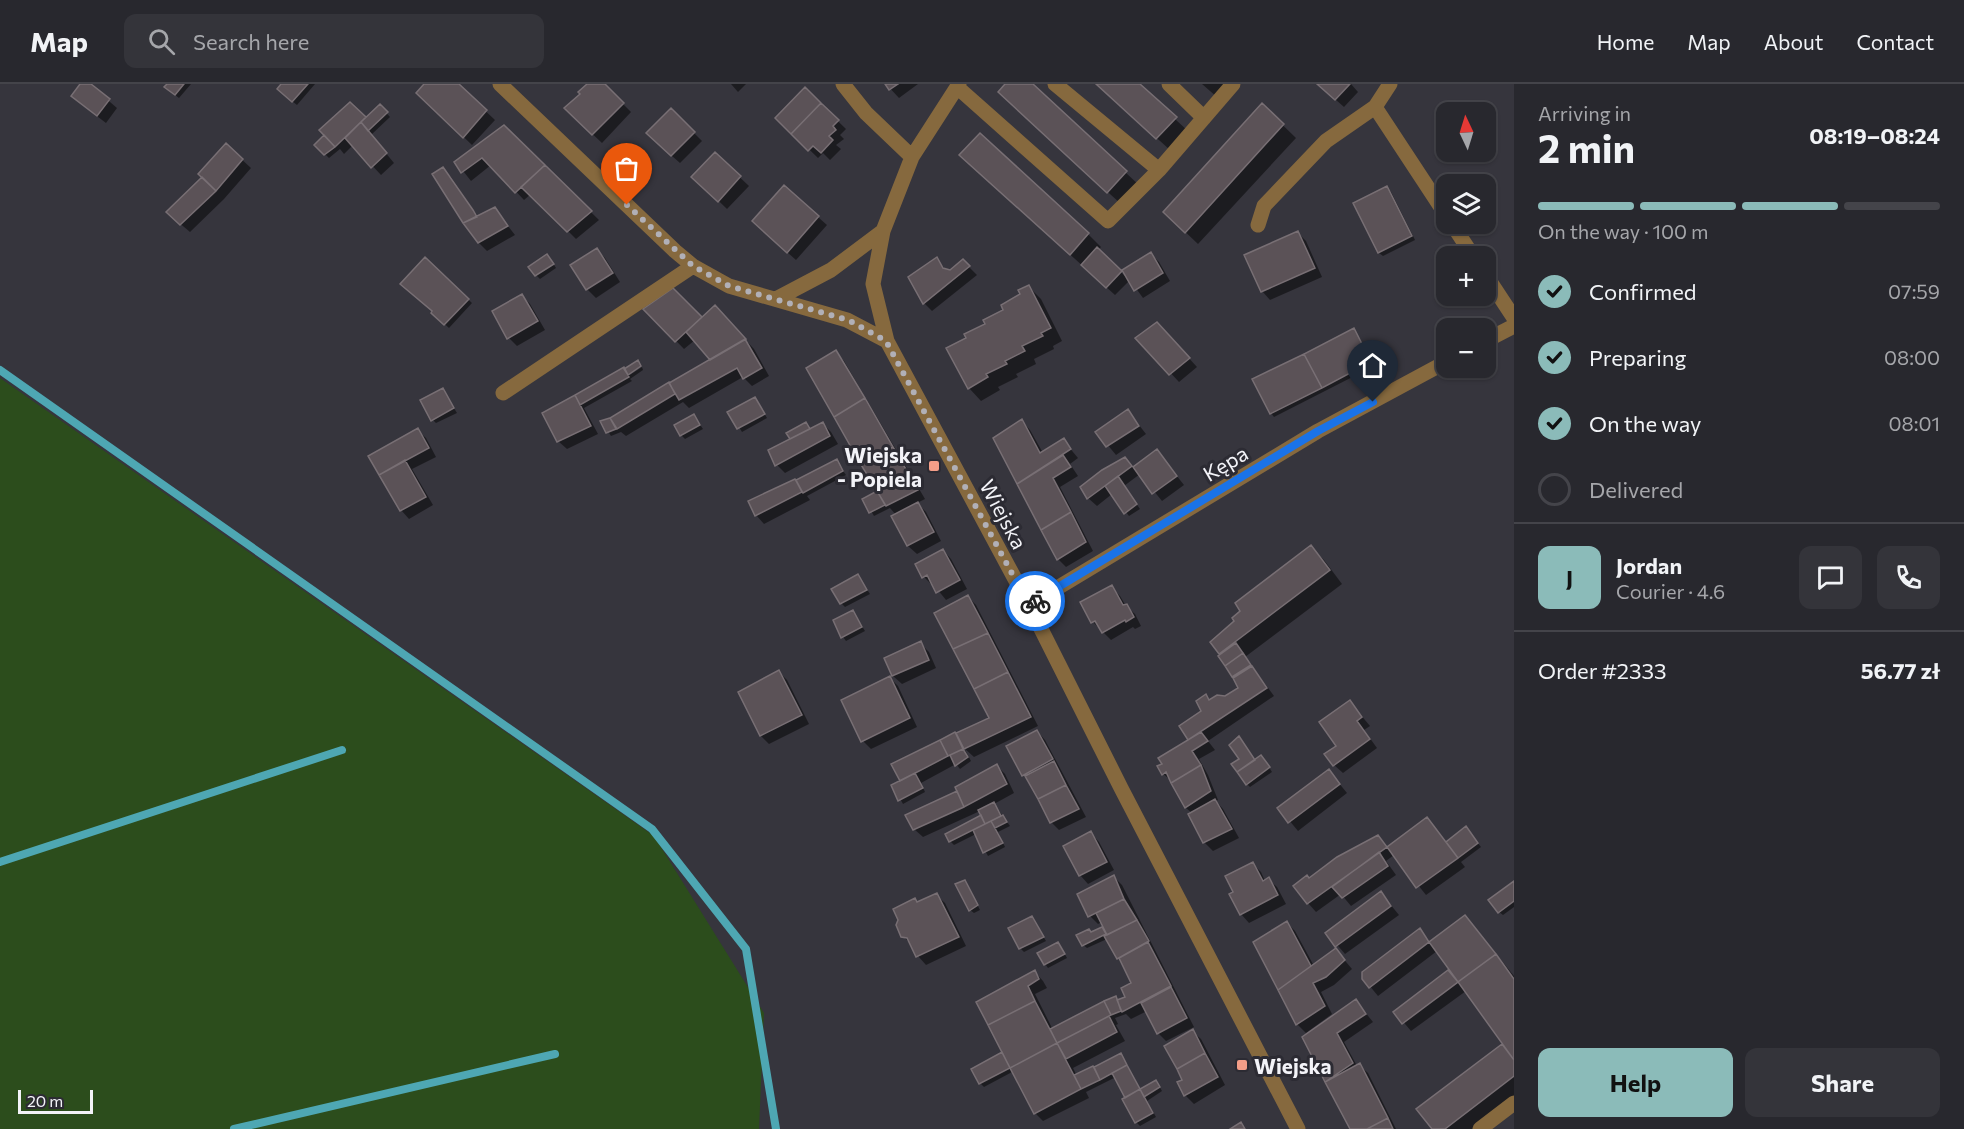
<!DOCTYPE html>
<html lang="en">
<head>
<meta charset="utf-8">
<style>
	:root { --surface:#28282e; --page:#34343a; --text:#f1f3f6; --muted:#a5a6aa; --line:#44444a; --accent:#8bbbb9 }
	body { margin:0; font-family:Commissioner,sans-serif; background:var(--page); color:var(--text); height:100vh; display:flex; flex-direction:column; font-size:22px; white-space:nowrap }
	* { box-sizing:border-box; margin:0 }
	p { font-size:20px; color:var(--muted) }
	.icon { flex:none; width:33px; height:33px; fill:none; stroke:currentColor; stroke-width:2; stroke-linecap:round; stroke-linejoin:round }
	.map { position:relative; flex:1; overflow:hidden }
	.side { display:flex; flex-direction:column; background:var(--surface); width:450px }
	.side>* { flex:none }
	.needle { width:39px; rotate:356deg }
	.buttons { position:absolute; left:1436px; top:18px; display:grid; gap:12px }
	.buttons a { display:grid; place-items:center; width:60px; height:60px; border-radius:12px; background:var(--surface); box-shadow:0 2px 4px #0004,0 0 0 2px var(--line); font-size:30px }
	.scale { position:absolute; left:18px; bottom:15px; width:75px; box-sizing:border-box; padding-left:6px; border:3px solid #f3f3f8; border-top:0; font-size:16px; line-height:21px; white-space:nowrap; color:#f3f3f8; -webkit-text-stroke:4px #2c2b33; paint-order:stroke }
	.pin { position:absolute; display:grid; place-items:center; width:51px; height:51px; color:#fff; margin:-62px -26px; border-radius:50% 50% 50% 0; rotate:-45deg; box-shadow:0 0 6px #0007 }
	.pin .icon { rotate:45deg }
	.courier { position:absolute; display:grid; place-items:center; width:60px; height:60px; margin:-30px; border:4px solid #1a73e8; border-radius:50%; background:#fff; color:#222; box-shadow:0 2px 8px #0007 }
	.head em { font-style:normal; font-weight:700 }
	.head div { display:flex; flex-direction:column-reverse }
	.head { display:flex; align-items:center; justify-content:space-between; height:102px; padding:0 24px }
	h1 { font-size:39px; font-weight:700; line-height:45px }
	.bar { display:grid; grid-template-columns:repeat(4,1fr); gap:9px 6px; align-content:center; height:72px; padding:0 24px }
	.bar i { height:8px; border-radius:4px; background:var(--line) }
	.bar .selected { background:var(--accent) }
	.bar p { grid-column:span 4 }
	.line { display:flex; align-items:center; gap:15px; padding:0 24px; border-top:2px solid var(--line) }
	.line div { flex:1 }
	.round { display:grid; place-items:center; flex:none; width:63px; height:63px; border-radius:12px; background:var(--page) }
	ol { padding:0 24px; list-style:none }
	li { display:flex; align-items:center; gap:18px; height:66px }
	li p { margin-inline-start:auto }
	li .icon { padding:6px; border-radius:50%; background:var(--accent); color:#111; stroke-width:4 }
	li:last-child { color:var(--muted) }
	li i { width:33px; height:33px; border:3px solid var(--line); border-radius:50% }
	.primary-button { display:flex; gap:12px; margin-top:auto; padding:12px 24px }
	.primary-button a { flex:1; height:69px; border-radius:12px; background:var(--accent); color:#111; font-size:24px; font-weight:700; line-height:69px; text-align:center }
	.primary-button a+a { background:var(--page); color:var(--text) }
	header { display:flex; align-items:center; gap:36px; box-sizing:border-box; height:84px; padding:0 30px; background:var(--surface); border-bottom:2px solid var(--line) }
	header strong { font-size:28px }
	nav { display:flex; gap:33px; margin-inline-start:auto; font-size:21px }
	.search { width:420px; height:54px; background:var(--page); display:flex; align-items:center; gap:15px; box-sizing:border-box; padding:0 21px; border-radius:12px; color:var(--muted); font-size:22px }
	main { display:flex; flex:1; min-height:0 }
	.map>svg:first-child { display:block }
	.green { fill:#2c4d1c }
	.shadow { fill:#0007 }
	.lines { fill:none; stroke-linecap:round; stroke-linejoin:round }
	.stream { stroke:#4ea7b3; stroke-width:8 }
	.building { fill:#5b5257; stroke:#786f74; stroke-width:1.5 }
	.street { stroke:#86693e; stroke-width:15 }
	.done { stroke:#b1b0b7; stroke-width:6; stroke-dasharray:0 10.8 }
	.route { stroke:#1a73e8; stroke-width:8 }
	.poi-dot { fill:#f49e88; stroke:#2c2b33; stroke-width:2 }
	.labels { text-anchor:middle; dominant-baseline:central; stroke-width:6; stroke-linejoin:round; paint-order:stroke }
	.poi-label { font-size:21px; font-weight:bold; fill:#f3f3f8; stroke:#2c2b33; text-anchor:end }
	.street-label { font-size:21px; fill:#f3f3f8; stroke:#2c2b33 }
</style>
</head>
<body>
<header>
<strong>Map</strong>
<div class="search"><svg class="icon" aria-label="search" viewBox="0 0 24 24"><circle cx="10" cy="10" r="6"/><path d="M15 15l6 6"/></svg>Search here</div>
<nav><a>Home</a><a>Map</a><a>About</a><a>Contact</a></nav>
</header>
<main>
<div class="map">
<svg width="1514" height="1045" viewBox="0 0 1514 1045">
	<rect width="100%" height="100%" fill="#36353d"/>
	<path class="green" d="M0,294L654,752L764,929L759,1045H0Z"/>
	<path class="shadow" d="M82,0H89L117,24L106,39L81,20Z
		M169,0H191L179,14L170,7Z
		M283,0H315L297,21L282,9Z
		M426,0H457L495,36L472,61L418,9Z
		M590,0H603L631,28L602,59L566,25Z
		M731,0H746L738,8Z
		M886,0H918L899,14Z
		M1007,0H1030L1139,101L1121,120L1012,21Z
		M1097,0H1137L1188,47L1170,66Z
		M1202,0H1231L1218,14Z
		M1318,0H1351L1358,8L1344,23Z
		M805,5L846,45L840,51L844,55L836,61L841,65L830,76L823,69L818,74L777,34Z
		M350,20L366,35L380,22L390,33L371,51L394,79L381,91L353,61L344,70L340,65L329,74L316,61Z
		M1262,21L1296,54L1198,160L1178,141Z
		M671,26L702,57L680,79L656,58Z
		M504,43L599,136L576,155L531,110L524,116L491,81L471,97L456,78Z
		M980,51L1088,150L1101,163L1098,166L1128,195L1151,170L1159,178L1170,197L1143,214L1130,196L1115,211L974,84Z
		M226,61L251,84L224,115L190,148L177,137Z
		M715,70L749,102L727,125L694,93Z
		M443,85L451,93L479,134L495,125L515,151L487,167L479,159Z
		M784,103L827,141L796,176L762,146Z
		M1387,104L1391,108L1415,156L1383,172L1379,169L1355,120Z
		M1298,149L1306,157L1322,193L1270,216L1262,207Z
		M597,166L605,174L620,198L596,214L587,205L572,181Z
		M425,175L472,219L449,244L433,229Z
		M936,175L946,186L950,188L963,177L977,191L932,227L924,219L910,194Z
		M551,176L556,184L540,195L536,191Z
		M1028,202L1041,215L1062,257L1053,262L1054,265L1034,275L1036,280L1016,290L1018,293L998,303L1000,306L981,317L969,304L968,254L1005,226L1022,211Z
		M673,206L702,236L723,232L754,265L769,292L752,302L743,293L689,324L683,318L626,352L621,348L611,352L602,338L712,276L695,256L684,265L645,225Z
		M522,212L530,220L545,246L517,262L509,254Z
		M1353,246L1374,282L1274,333L1271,329Z
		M1165,248L1197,283L1179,298L1138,254Z
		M836,268L844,277L925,415L917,419L926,428L941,457L917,470L908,462L893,433L896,431L890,424L874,432L864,415L879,408Z
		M638,278L641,281L636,283L622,296L642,283L643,286L630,295L632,297L584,324L598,350L567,365L558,357L544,329Z
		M442,305L457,329L436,339L433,336Z
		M758,319L767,334L742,348L730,328Z
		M1128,327L1146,350L1116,371L1097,348Z
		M694,332L703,345L685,355L681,351Z
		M1022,337L1030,346L1043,369L1063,356L1078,374L1070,380L1078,392L1060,403L1093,467L1066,483L1058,475L995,355Z
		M806,340L811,346L823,340L831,348L838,360L785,389L777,381L792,355Z
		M417,346L426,354L436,373L412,385L433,421L409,435L401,426L370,372Z
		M1157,367L1184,401L1162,417L1140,390L1124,402L1140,425L1129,432L1112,410L1097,422L1088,414L1125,375L1134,384Z
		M836,377L846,391L807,412L810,416L764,440L756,431L795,397L800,402Z
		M1311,463L1324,476L1342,500L1245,573L1274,612L1208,657L1215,666L1199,675L1208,691L1218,716L1216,717L1223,725L1239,754L1213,767L1204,758L1192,729L1186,724L1172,697L1163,690L1190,657L1181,642L1204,627L1206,612L1211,617L1226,614L1241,604L1220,572L1222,571L1212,558Z
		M943,466L951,475L967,505L946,516L933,500L932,501L924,493Z
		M858,492L870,510L845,523L841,519Z
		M1111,503L1120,512L1126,522L1135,530L1141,542L1135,545L1133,543L1111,556L1093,538L1082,519Z
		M968,513L976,521L1038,642L974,673L964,664L971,677L960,685L956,680L921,699L925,708L903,720L893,702L956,651L991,635Z
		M853,528L865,547L846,557L843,553Z
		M920,559L929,568L936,584L902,600L893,592L886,575Z
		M779,588L787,596L809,640L769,660L761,652L740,609Z
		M890,594L898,602L917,643L871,665L863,657Z
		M1350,618L1370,642L1364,646L1377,664L1343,689L1334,681Z
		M1037,647L1045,656L1086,733L1059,746L1051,738L1029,696L1023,691Z
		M1241,676L1265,677L1272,688L1250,703L1247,700Z
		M997,682L1005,690L1014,709L994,720L1010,742L998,748L1005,763L988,772L976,750L954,761L950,757L983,732L980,727L923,753L914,745L959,707Z
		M1329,687L1347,709L1298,747L1279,724Z
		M1427,735L1447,759L1469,748L1481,763L1461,778L1465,783L1426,811L1394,771L1386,777L1396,791L1351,822L1341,810L1316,828L1308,819L1309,795L1378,753L1388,764Z
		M1091,749L1099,758L1114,786L1088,800L1080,791Z
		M1252,779L1261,788L1265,797L1268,795L1277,803L1286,820L1249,839L1241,830L1235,809Z
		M1113,792L1122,801L1194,943L1166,957L1158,949L1147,927L1131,935L1126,930L1115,934L1118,940L1116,941L1125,957L1073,984L1077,992L1120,971L1141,1006L1159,1002L1162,1007L1147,1017L1156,1033L1140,1042L1136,1038L1124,1016L1127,1014L1116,993L1086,1008L1089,1014L1043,1037L1035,1029L1014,987L984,1003L980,999L1006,975L978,919L1035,888L1043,897L1047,904L1035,910L1053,946L1115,913L1119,917L1127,914L1134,899L1107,855L1087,864L1083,861L1091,850L1102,844L1107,849L1102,838L1098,840L1090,832Z
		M965,797L980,826L974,829L970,826Z
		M1514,799V823L1503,831L1499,828Z
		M1381,809L1399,831L1345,870L1327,849Z
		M936,811L945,819L966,862L926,881L918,872L912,861L903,852L918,819Z
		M1032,834L1046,857L1024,868L1020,864Z
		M1287,839L1295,847L1314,882L1336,866L1352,885L1334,901L1321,908L1332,930L1306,949L1297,940L1255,858Z
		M1473,841L1514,892V1014L1474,1045H1434L1418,1025L1504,960L1466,907L1411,947L1395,928L1450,886L1437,867L1378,912L1364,895L1419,846L1431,859Z
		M1061,863L1067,874L1048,884L1045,880Z
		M1356,917L1373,938L1344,958L1357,982L1359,981L1368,989L1396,1045H1351L1304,954Z
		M1192,947L1201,955L1225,1001L1194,1020L1185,1011L1179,999L1184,996Z"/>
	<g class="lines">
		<path class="stream" d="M0,286L652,745L746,865L776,1045
			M0,778L342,666
			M234,1045L555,970"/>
	</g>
	<path class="building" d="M80,0H91L110,15L97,32L71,12Z
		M167,0H184L175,11L164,3Z
		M281,0H308L292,18L277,5Z
		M424,0H459L487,26L463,54L416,9Z
		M587,0H605L624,19L592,51L564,24L580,10L578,8Z
		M885,0H898L889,6Z
		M1005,0H1033L1127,87L1107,109L998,8Z
		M1096,0H1140L1177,33L1156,55Z
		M1317,0H1350L1335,16Z
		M805,3L821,19L791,50L775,34Z
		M350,18L366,33L335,63L319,46Z
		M821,19L839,36L833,42L836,46L829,52L833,56L821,69L813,62L808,67L791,50Z
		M1262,19L1284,40L1185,149L1163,128Z
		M380,20L388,28L368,47L361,38Z
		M671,24L695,48L671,72L646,49Z
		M361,38L387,69L371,84L345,54Z
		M504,41L545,81L515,109L482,74L461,89L454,78Z
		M980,49L1089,149L1070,171L959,71Z
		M324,51L335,63L324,71L314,61Z
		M226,59L243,75L216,107L198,90Z
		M715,68L741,92L718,118L691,93Z
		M545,81L592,127L567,148L521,103Z
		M443,83L473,126L477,133L463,139L432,90Z
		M202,93L216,107L180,141L166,128Z
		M784,101L819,132L787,169L752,137Z
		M1387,102L1412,152L1378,169L1353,119Z
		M495,123L508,142L478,159L463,139Z
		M1298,147L1315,184L1261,208L1244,171Z
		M1097,163L1122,187L1106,204L1081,181Z
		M597,164L613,189L586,206L570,181Z
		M1151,168L1163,189L1134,207L1122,186Z
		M547,170L554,180L535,192L528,183Z
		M425,173L469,215L444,241L431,229L432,227L400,200Z
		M937,173L943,184L950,186L963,175L970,182L923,220L908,193Z
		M1029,201L1051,244L1041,249L1043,252L1022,262L1025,267L1005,277L1007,280L986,290L988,293L968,305L946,264L966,254L964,250L985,240L983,236L1003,226L1001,221L1020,210L1018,206Z
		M673,204L702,233L675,258L643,225Z
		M522,210L538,237L507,255L492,227Z
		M715,221L746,255L710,276L686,248Z
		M1157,238L1190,274L1169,291L1135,254Z
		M1354,244L1371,278L1322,304L1304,270Z
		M745,255L762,284L743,295L737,284L679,316L669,299Z
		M836,266L865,314L834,333L806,284Z
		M1304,270L1322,304L1270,330L1252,295Z
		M638,276L641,282L628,291L624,285Z
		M624,283L629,293L580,321L575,311Z
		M669,298L675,310L617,345L610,334Z
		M443,304L454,324L431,337L420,316Z
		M575,311L591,342L557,358L542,329Z
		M755,313L765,330L737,345L727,328Z
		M865,314L893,363L860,379L834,333Z
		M1128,325L1139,342L1106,363L1095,348Z
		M694,330L700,341L680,352L674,341Z
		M610,334L616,345L606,349L600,337Z
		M1022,335L1040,369L1064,354L1071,365L1017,400L993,354Z
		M806,338L810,345L790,355L786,349Z
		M823,338L830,352L775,382L768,366Z
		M418,344L429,364L379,391L368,372Z
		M893,363L918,406L886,422L860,379Z
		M1157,365L1177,392L1152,410L1133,383Z
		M1063,371L1071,383L1053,394L1071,428L1041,446L1017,400Z
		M1125,373L1132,382L1087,415L1080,403L1102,386Z
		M837,375L843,387L803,409L796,396Z
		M405,376L426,413L400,427L379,391Z
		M1118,392L1137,420L1124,430L1105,402Z
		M795,395L802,408L755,432L748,417Z
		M877,407L885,421L869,429L862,415Z
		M918,418L934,448L907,462L891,432Z
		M1071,428L1086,458L1057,476L1041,446Z
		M1311,461L1330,486L1219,570L1210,558L1234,537L1232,534L1240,527L1235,519Z
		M943,465L960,496L936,509L927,491L922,494L915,480Z
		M858,490L867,506L840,520L831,505Z
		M1112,501L1123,521L1127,520L1134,533L1126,538L1125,536L1102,549L1095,537L1091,539L1080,518Z
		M968,511L988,549L953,565L934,529Z
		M853,526L862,543L841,554L833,536Z
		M988,549L1008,588L974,605L953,565Z
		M921,557L929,576L892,592L884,574Z
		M1236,559L1243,569L1225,582L1218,572Z
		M1243,569L1251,581L1232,593L1225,582Z
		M1252,582L1267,604L1188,656L1179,642L1201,627L1196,617L1206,610L1209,616L1217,611L1225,612L1238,604L1233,594Z
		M779,586L802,631L760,652L738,608Z
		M1008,588L1031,633L964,665L956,649L989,634L974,605Z
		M890,592L910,634L861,658L841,616Z
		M1350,616L1362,633L1357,637L1370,655L1333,682L1324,670L1336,662L1319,638Z
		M1037,646L1053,675L1022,692L1006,662Z
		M955,648L963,665L948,672L940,656Z
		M1201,648L1208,657L1192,667L1201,681L1171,699L1166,688L1162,691L1157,682L1162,680L1158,674Z
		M1239,652L1255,676L1237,688L1231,680L1239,675L1229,661Z
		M940,656L948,672L900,697L891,680Z
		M963,665L968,673L955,682L950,671Z
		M1261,671L1270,683L1246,701L1237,688Z
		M1054,677L1066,701L1038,715L1025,692Z
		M997,680L1007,700L964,723L955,703Z
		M1201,681L1211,707L1185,724L1171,699Z
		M1329,685L1340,700L1288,739L1277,724Z
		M915,689L923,704L898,717L891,701Z
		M1066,701L1079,725L1050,739L1038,715Z
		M957,707L964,723L913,746L905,731Z
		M1215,715L1232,745L1203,759L1188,730Z
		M994,718L1001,732L985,740L978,726Z
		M981,731L985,740L949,758L945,750Z
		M1003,731L1007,738L995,744L991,737Z
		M1427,733L1458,774L1416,804L1387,763Z
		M991,737L1003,759L983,769L973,746Z
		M1466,742L1478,759L1458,774L1446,758Z
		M1091,747L1107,778L1079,792L1063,762Z
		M1378,751L1387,763L1307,820L1293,802L1307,791L1309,794L1337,773Z
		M1379,768L1388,782L1342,814L1332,803Z
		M1253,778L1263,797L1269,793L1278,811L1240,831L1229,810L1233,808L1225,792Z
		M1114,791L1124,815L1088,833L1077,810Z
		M965,796L978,821L969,827L955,800Z
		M1514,797V817L1498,829L1488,816Z
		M1381,807L1391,822L1335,863L1325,849Z
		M937,809L959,853L916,873L907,854L901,853L896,841L898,836L893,825L915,814L917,818Z
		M1124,815L1137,836L1107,851L1096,829Z
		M1465,831L1496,870L1458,898L1429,858Z
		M1032,832L1044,853L1019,865L1008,844Z
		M1137,836L1149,857L1117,875L1104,852Z
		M1287,837L1311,882L1278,906L1253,858Z
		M1102,843L1106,850L1082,862L1076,851L1089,845L1091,848Z
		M1420,844L1429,858L1369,904L1362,895V888Z
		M1058,858L1065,870L1044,881L1037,869Z
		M1148,858L1171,902L1122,928L1117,916L1125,913L1121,904L1131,899L1119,874Z
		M1336,864L1345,876L1326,893L1313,899L1325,922L1296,941L1278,906Z
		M1496,870L1514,895V976L1458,898Z
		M1035,886L1039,895L1028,902L1035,917L988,941L976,918Z
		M1448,886L1458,898L1402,940L1393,928Z
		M1171,903L1187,934L1157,950L1141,919Z
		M1116,912L1121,927L1111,931L1104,917Z
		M1356,915L1366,930L1337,949L1353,979L1325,998L1302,953Z
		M1035,917L1057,959L1010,984L988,941Z
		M1104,917L1111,931L1057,959L1050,945Z
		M1109,932L1117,948L1066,975L1057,959Z
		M1193,945L1205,969L1177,985L1164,962Z
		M1057,959L1081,1005L1034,1030L1010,984Z
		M1502,960L1514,976V992L1445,1045H1432L1416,1025Z
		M1002,968L1010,984L979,1000L971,985Z
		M1121,969L1127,981L1100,996L1094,983Z
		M1205,969L1218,993L1184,1012L1177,998L1182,996L1177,985Z
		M1360,979L1388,1034L1367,1045H1350L1325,998Z
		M1127,981L1140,1005L1125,1014L1112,989Z
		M1093,982L1100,996L1081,1005L1074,991Z
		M1156,996L1160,1003L1144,1013L1140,1005Z
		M1140,1005L1153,1029L1135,1039L1122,1015Z
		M1388,1034L1393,1045H1367Z
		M1241,1038L1245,1045H1230Z"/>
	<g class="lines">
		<path class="street" d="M500,0L675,167L693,182L729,202L847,236L887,257L1029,521L1121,704L1298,1045
			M843,0L866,29L912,73
			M1055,0L1159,86
			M1169,0L1204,34
			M957,3L1108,137L1159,86L1233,0
			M1375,23L1446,131
			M1452,140L1473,172
			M1258,141L1264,122L1326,57L1375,23L1390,0
			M1485,190L1514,234
			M776,215L831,186L883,147
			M887,257L873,200L883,147L912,73L959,0
			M1485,257L1514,242
			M503,309L693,182
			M1029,521L1318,347L1446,278
			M1480,1045L1514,1019"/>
	</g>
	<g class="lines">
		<path class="done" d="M627,121L693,182L729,202L848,236L886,257L1029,521L1035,517"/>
		<path class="route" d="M1035,517L1318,347L1373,318"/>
	</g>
	<g class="poi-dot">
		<rect x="928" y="376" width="12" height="12" rx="3"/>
		<rect x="1236" y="975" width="12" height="12" rx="3"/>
	</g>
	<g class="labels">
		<g class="poi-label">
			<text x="922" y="370">Wiejska<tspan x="922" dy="24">- Popiela</tspan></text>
			<text x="1254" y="981" text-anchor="start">Wiejska</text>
		</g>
		<g class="street-label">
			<text transform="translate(1225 379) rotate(-31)">Kępa</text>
			<text transform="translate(1004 430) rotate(62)">Wiejska</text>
		</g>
	</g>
</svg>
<div class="buttons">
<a><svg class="needle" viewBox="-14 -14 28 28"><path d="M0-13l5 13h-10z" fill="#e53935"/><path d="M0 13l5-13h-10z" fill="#a5a6aa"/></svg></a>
<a><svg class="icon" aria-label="layers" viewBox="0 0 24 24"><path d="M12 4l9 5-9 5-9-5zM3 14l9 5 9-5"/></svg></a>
<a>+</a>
<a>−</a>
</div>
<div class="scale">20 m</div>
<div class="pin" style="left:627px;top:121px;background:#ea580c"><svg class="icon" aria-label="bag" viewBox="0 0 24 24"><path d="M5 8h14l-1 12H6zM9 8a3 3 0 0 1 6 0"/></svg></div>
<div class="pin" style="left:1373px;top:318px;background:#1f2937"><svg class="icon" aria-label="home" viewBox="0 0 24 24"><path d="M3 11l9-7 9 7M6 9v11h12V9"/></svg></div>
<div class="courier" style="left:1035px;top:517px"><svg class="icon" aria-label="bike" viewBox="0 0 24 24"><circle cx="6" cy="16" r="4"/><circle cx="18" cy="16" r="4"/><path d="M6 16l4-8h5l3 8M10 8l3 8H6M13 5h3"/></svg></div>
</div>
<section class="side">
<div class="head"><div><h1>2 min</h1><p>Arriving in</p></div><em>08:19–08:24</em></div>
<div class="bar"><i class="selected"></i><i class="selected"></i><i class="selected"></i><i></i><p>On the way · 100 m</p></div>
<ol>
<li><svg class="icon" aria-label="check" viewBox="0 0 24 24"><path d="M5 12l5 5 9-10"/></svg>Confirmed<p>07:59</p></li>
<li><svg class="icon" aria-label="check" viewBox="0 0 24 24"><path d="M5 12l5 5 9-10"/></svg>Preparing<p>08:00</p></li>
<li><svg class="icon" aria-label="check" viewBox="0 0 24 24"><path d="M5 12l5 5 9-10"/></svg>On the way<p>08:01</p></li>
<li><i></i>Delivered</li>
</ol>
<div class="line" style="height:108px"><b class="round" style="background:var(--accent);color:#111">J</b><div><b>Jordan</b><p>Courier · 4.6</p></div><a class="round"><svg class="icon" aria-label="chat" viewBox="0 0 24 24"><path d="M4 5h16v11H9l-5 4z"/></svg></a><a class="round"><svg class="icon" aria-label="phone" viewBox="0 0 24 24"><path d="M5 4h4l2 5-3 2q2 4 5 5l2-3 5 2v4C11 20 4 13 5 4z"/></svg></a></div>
<div class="line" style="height:78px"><div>Order #2333</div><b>56.77 zł</b></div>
<div class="primary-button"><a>Help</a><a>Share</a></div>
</section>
</main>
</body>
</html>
